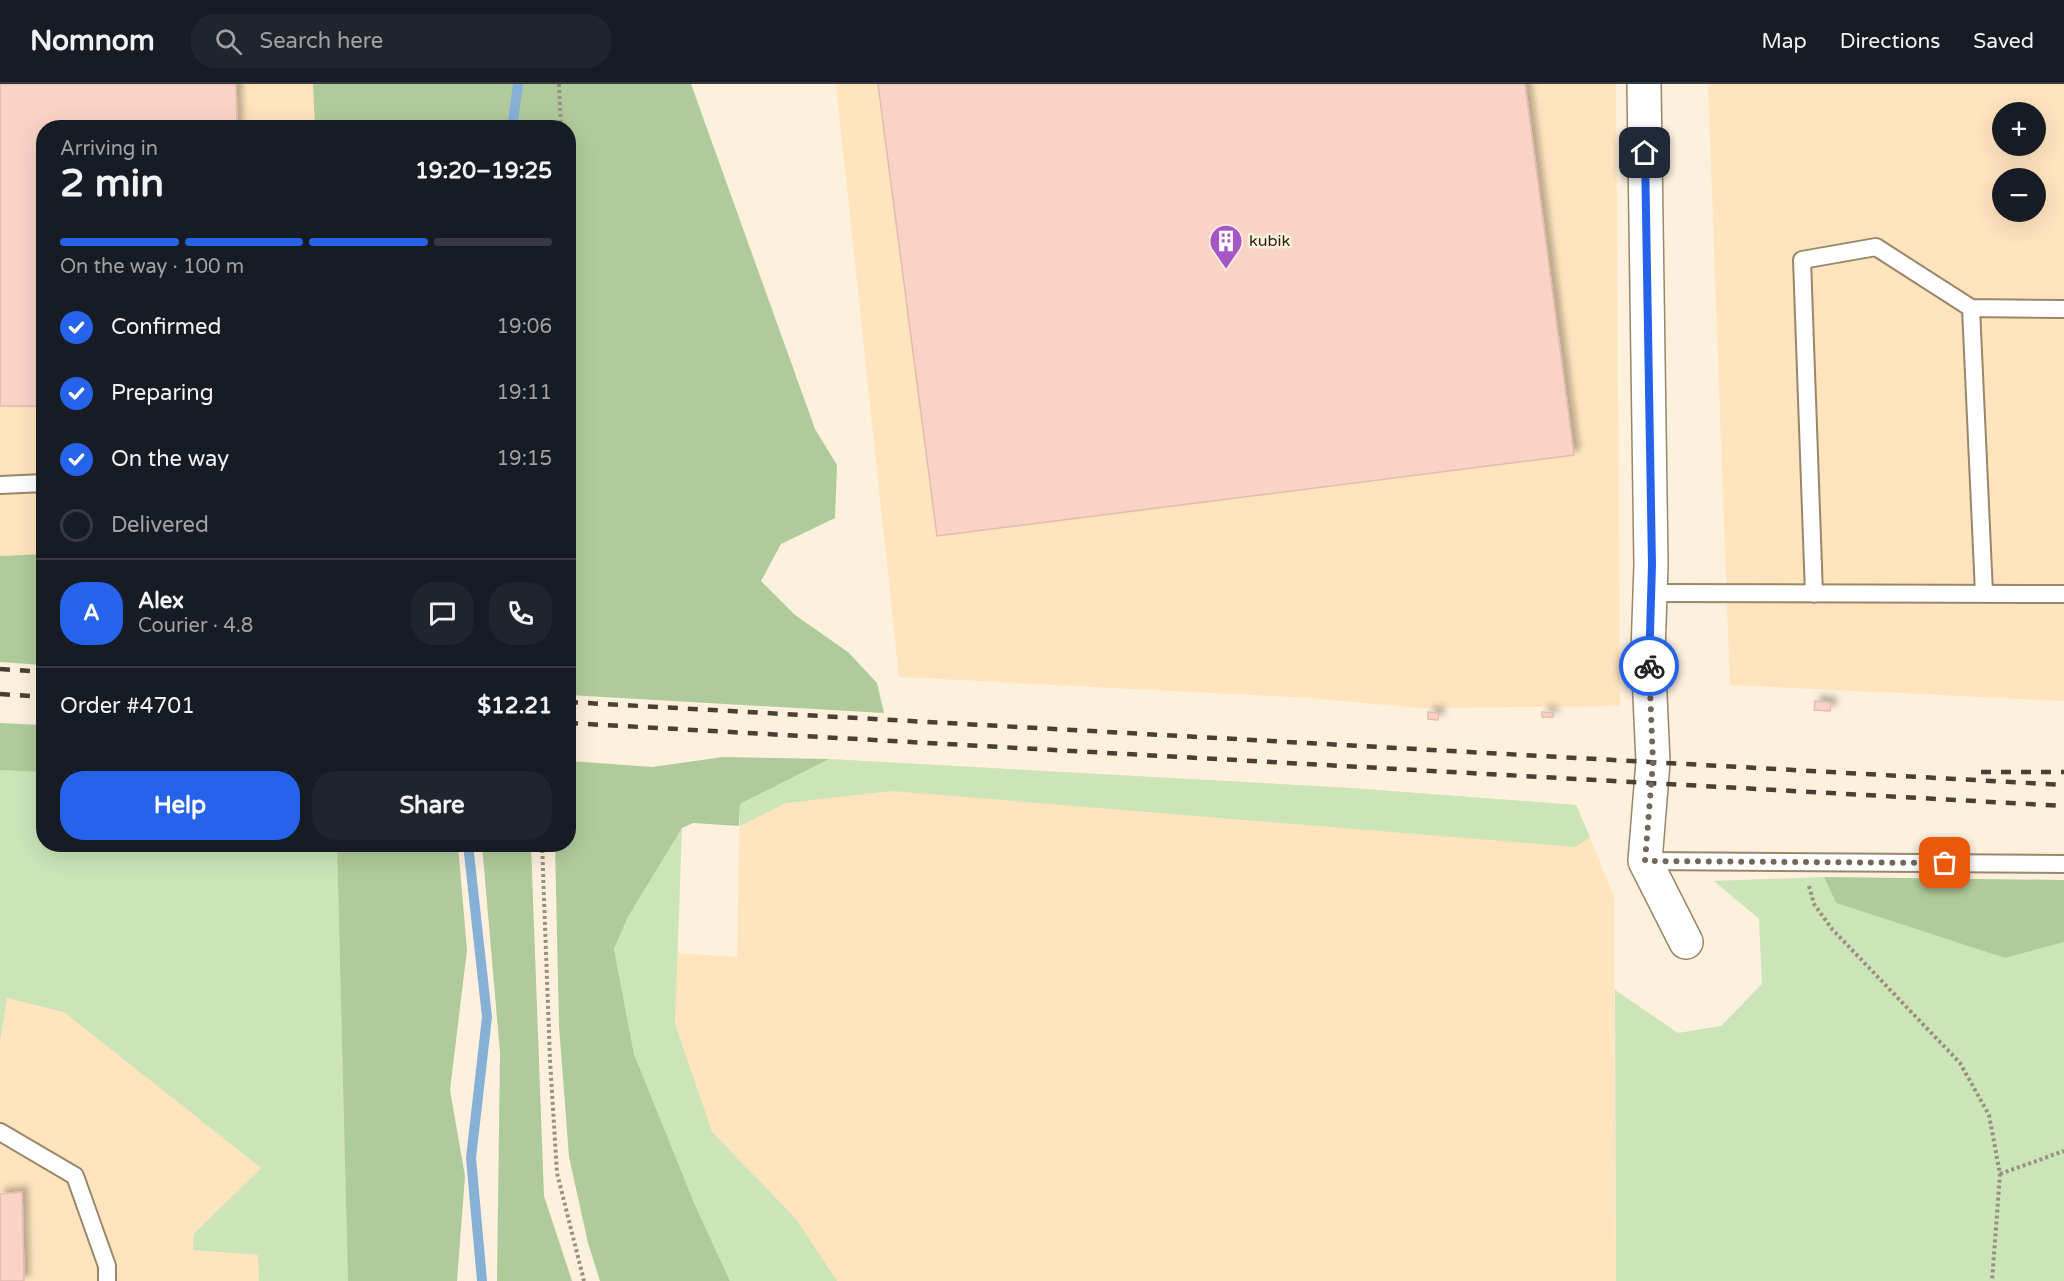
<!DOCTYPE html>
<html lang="en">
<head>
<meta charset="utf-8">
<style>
	:root { --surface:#171b24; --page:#20242c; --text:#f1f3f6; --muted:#9ea1a6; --line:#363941; --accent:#2563eb }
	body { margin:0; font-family:"Varela Round",sans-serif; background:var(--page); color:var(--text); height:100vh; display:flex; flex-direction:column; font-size:22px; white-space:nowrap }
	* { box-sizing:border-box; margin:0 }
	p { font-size:20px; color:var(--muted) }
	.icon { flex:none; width:33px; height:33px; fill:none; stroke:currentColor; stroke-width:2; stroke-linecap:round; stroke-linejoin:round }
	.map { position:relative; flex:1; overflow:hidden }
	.details { position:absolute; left:36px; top:36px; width:540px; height:732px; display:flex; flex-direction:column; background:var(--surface); border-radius:24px; box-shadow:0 6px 24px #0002 }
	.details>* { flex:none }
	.controls { position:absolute; left:1992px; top:18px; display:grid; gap:12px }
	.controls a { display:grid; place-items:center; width:54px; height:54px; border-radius:50%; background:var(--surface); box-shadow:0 6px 24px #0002; font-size:30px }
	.pin { position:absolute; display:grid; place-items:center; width:51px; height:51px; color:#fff; margin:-26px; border-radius:12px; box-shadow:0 3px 9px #0006 }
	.courier { position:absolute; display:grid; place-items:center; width:60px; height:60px; margin:-30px; border:4px solid #2563eb; border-radius:50%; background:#fff; color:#222; box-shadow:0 2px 8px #0007 }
	.overview em { font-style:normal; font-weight:700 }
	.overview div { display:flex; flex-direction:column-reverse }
	.overview { display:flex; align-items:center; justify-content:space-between; height:102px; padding:0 24px }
	h1 { font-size:39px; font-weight:700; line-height:45px }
	.bar { display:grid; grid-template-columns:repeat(4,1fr); gap:9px 6px; align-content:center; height:72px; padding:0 24px }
	.bar i { height:8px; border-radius:4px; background:var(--line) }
	.bar .current { background:var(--accent) }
	.bar p { grid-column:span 4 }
	.line { display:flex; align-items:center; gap:15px; padding:0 24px; border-top:2px solid var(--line) }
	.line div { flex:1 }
	.round { display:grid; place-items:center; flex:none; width:63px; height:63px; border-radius:24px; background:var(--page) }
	ol { padding:0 24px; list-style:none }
	li { display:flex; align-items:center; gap:18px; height:66px }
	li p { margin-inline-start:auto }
	li .icon { padding:6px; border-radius:50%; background:var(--accent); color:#fff; stroke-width:4 }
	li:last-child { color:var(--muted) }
	li i { width:33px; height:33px; border:3px solid var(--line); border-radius:50% }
	.primary-button { display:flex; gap:12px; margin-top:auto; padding:12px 24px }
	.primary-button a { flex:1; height:69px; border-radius:24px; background:var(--accent); color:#fff; font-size:24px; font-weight:700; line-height:69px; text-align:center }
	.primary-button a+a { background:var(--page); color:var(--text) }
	header { display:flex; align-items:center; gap:36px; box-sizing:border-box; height:84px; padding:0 30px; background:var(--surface); border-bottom:2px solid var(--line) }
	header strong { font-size:28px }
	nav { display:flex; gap:33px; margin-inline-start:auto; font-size:21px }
	.search { width:420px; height:54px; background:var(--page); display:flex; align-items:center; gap:15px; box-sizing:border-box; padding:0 21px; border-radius:24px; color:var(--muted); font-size:22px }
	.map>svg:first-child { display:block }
	.built { fill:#ffe4be; fill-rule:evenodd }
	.green { fill:#cbe4b8 }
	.forest { fill:#b0cb9b }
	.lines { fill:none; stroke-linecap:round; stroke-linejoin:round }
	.stream { stroke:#86b0d6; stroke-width:10 }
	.building { fill:#fad3c7; stroke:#e2bcb0; stroke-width:1.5; filter:url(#shadow) }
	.lane-casing { stroke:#9a8669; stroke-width:20 }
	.street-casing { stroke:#9a8669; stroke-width:36 }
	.path { stroke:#9b9080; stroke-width:4; stroke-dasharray:3 3; stroke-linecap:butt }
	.lane { stroke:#fff; stroke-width:16 }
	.street { stroke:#fff; stroke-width:33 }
	.rail { stroke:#494033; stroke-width:4.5; stroke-dasharray:10 10; stroke-linecap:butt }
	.done { stroke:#72685a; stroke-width:6; stroke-dasharray:0 10.8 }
	.route { stroke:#2563eb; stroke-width:8 }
	.labels { text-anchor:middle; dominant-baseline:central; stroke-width:5; stroke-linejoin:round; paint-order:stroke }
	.poi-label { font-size:16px; fill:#271f13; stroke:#fdf0dd; text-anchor:start }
</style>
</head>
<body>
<header>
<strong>Nomnom</strong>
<div class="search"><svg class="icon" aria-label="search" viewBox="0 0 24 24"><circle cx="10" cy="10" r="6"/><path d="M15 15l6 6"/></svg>Search here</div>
<nav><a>Map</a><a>Directions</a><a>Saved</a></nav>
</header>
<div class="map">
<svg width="2064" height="1197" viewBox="0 0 2064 1197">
	<defs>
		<filter id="shadow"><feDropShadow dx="5.5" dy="-5.5" stdDeviation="3" flood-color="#0004"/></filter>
	</defs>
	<rect width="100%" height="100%" fill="#fdf0dd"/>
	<path class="built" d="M0,0H313L315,43L44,44L43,470L0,472Z
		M836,0H1616L1620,622L1419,624L1309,614L899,593Z
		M1708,0H2064V617L1730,601ZM2002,28H2036V62H2002ZM2002,94H2036V128H2002Z
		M0,671L43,673L44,760L350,761L376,1197H0Z
		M829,675L1351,704L1576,721L1614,812L1616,1197H730L614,865L737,873L740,720Z"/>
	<path class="green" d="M829,675L1351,704L1576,721L1590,753L1575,763L892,707L786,719L740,742V720Z
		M0,686L43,688L44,760L337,761L348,1197H259L258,1171L193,1166L194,1150L261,1084L64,928L7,914L0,957Z
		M682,744L675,940L712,1048L796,1135L837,1197H730L695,1121L634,970L614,865L628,833Z
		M1824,793L1836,819L2005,874L2064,858V1197H1616L1615,906L1678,949L1721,942L1762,900L1759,835L1714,797Z"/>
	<path class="forest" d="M313,0H691L815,345L837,381L835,434L781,460L761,497L795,531L848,568L877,599L884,629L569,611L568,44L315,43Z
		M43,470V581L0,578V472Z
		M0,639L43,641V688L0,686Z
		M723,673L829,675L740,720L739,742L693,739L682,744L628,833L614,865L634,970L695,1121L730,1197H600L588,1159L569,1073L559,942L555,761L568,760L569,680L570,677L652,683Z
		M337,761H458L467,866L450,1006L465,1092L457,1197H348Z
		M482,761H531L544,1112L572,1197H497L500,969Z
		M1824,793L2064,796V858L2005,874L1836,819Z"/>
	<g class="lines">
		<path class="stream" d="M512,44L518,0
			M468,760L487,933L471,1074L482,1197"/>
	</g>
	<path class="building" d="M0,0H236L237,44H44V322H0Z
		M878,0H1525L1574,371L937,452Z
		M1815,617L1831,619L1830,627L1814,626Z
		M1428,628L1439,629L1438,636L1428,635Z
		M1542,628L1553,629V633H1542Z
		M22,1108L24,1197H0V1110Z"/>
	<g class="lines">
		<g class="lane-casing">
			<path id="lane" d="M1971,224L1984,509
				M0,401L44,399
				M1650,509L2064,510
				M1814,510L1802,176L1876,163L1971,224L2064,225
				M1645,777L2064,780
				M0,1048L75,1092L107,1182V1197"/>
		</g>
		<g class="street-casing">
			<path id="street" d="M1644,0L1651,481L1648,568L1653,678L1645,777L1686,858"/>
		</g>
		<path class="path" d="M559,0L561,44
			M542,760L550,976L557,1089L584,1197
			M1809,802L1814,820L1832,845L1960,979L1989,1031L2000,1090L1992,1197
			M2000,1090L2064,1067"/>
		<use href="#lane" class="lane"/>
		<use href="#street" class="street"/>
		<path class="rail" d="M0,585L44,588
			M0,610L44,613
			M568,618L2064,701
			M568,639L2064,722
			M1981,688H2064"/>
	</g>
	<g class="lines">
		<path class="done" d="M1649,582L1653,678L1645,777L1945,779"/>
		<path class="route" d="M1645,69L1652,481L1649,582"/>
	</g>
	<defs>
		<g id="building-pin" transform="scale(1.725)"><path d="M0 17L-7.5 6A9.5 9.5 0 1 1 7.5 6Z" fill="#a656c7" stroke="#fdf0dd"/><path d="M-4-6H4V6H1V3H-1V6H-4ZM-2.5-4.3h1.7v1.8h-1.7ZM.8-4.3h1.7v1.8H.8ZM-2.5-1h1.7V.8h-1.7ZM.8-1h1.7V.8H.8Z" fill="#fff"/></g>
	</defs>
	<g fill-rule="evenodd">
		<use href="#building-pin" x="1226" y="157"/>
	</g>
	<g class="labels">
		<g class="poi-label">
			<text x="1249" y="157">kubik</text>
		</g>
	</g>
</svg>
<div class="controls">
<a>+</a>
<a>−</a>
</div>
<div class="pin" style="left:1945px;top:779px;background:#ea580c"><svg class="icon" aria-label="bag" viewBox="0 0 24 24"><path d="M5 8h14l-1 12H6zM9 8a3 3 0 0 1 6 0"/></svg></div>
<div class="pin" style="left:1645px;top:69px;background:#1f2937"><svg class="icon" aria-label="home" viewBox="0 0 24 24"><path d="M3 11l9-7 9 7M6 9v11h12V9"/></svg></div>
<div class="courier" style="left:1649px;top:582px"><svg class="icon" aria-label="bike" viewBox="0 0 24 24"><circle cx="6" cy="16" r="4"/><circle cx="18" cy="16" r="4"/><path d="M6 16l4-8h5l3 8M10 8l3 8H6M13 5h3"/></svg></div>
<section class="details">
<div class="overview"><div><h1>2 min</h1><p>Arriving in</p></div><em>19:20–19:25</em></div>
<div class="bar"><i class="current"></i><i class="current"></i><i class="current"></i><i></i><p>On the way · 100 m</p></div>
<ol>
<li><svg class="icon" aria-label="check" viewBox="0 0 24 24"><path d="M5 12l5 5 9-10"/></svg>Confirmed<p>19:06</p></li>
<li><svg class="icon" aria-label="check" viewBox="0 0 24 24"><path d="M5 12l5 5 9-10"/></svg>Preparing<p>19:11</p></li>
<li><svg class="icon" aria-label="check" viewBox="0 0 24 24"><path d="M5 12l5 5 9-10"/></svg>On the way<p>19:15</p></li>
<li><i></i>Delivered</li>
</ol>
<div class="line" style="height:108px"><b class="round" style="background:var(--accent);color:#fff">A</b><div><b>Alex</b><p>Courier · 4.8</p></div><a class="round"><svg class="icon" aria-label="chat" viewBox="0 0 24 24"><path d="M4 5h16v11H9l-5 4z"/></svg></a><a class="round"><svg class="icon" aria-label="phone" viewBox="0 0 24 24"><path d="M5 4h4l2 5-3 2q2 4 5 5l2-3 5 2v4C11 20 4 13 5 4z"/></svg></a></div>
<div class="line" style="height:78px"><div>Order #4701</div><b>$12.21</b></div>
<div class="primary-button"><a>Help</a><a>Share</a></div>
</section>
</div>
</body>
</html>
